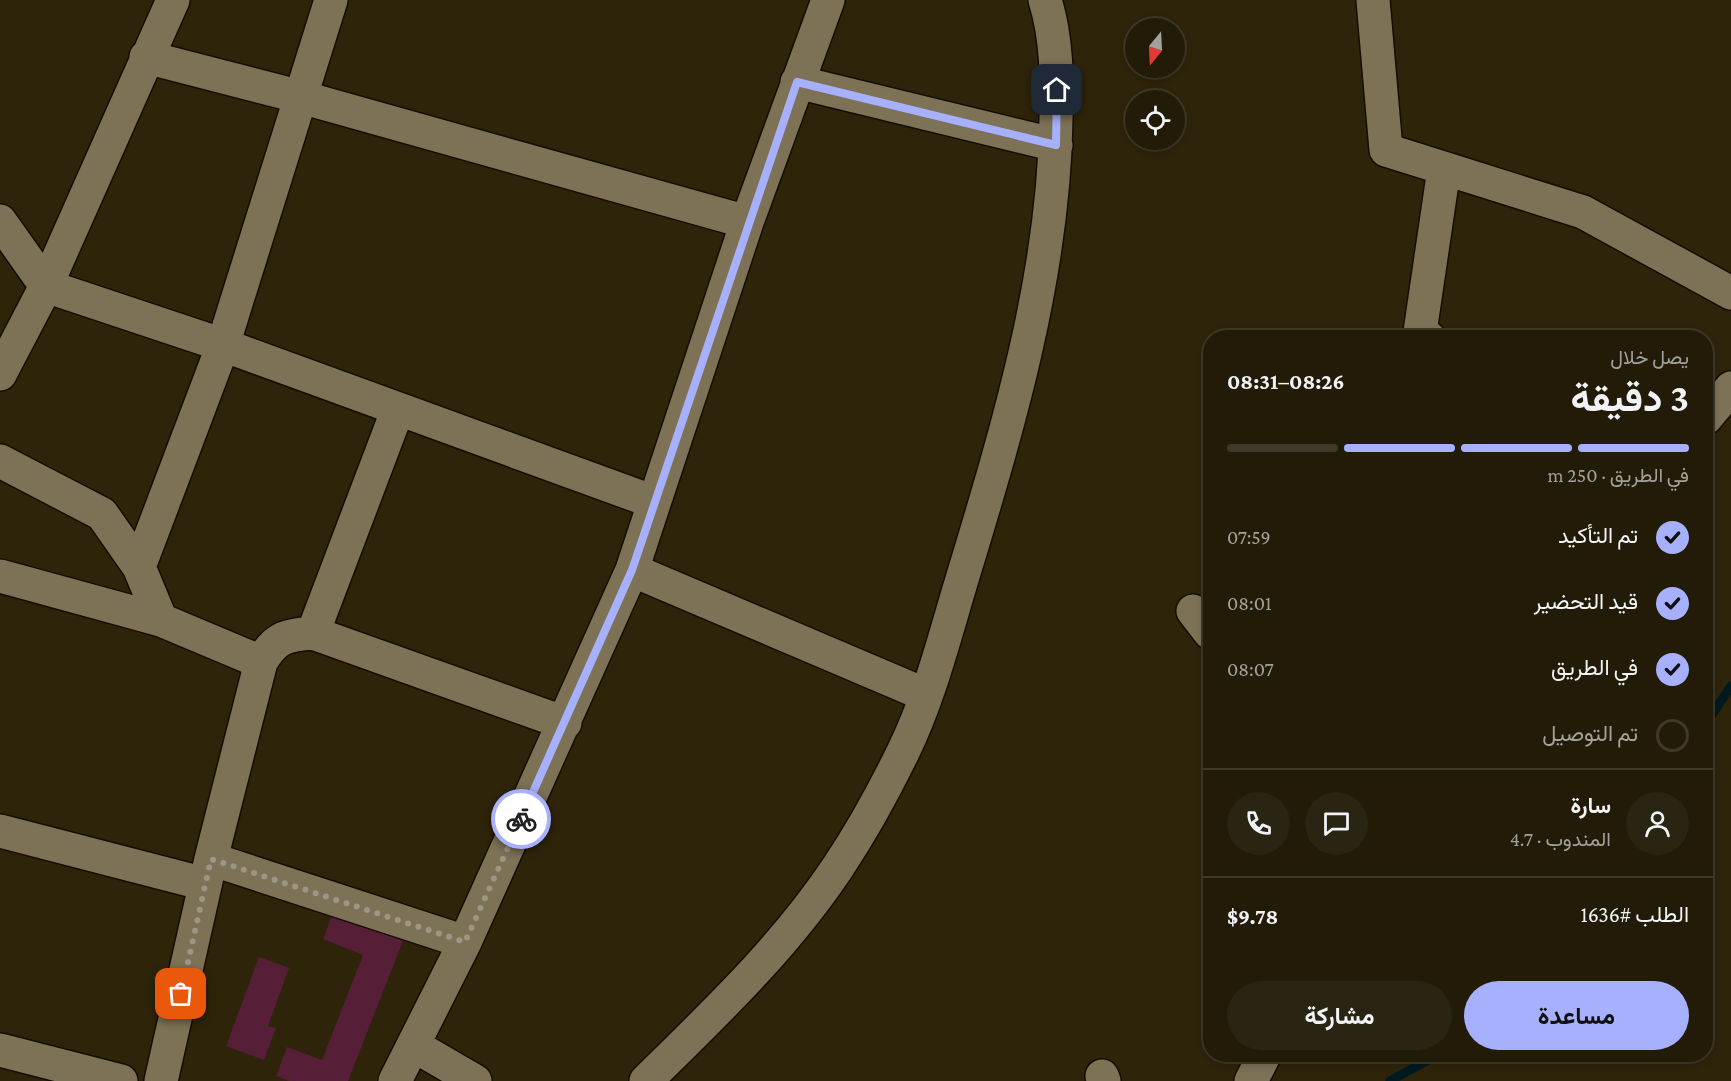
<!DOCTYPE html>
<html lang="ar">
<head>
<meta charset="utf-8">
<style>
	:root { --surface:#221b08; --page:#2a2412; --text:#f1f3f6; --muted:#a2a19c; --line:#3f3929; --accent:#a7b0fc }
	body { margin:0; font-family:"Crimson Pro",Vazirmatn,serif; background:var(--page); color:var(--text); direction:rtl; height:100vh; display:flex; flex-direction:column; font-size:22px; white-space:nowrap }
	* { box-sizing:border-box; margin:0 }
	p { font-size:20px; color:var(--muted) }
	.icon { flex:none; width:33px; height:33px; fill:none; stroke:currentColor; stroke-width:2; stroke-linecap:round; stroke-linejoin:round }
	.map { position:relative; flex:1; overflow:hidden; direction:ltr }
	.details { position:absolute; left:1203px; top:330px; width:510px; height:732px; display:flex; flex-direction:column; background:var(--surface); border-radius:24px; box-shadow:0 3px 9px #0003,0 0 0 2px var(--line); direction:rtl }
	.details>* { flex:none }
	.needle { width:39px; rotate:198deg }
	.buttons { position:absolute; left:1125px; top:18px; display:grid; gap:12px }
	.buttons a { display:grid; place-items:center; width:60px; height:60px; border-radius:50%; background:var(--surface); box-shadow:0 3px 9px #0003,0 0 0 2px var(--line); font-size:30px }
	.pin { position:absolute; display:grid; place-items:center; width:51px; height:51px; color:#fff; margin:-26px; border-radius:12px; box-shadow:0 3px 9px #0006 }
	.courier { position:absolute; display:grid; place-items:center; width:60px; height:60px; margin:-30px; border:4px solid #a7b0fc; border-radius:50%; background:#fff; color:#222; box-shadow:0 2px 8px #0007 }
	.summary em { font-style:normal; font-weight:700 }
	.summary div { display:flex; flex-direction:column-reverse }
	.summary { display:flex; align-items:center; justify-content:space-between; height:102px; padding:0 24px }
	h1 { font-size:39px; font-weight:700; line-height:45px }
	.bar { display:grid; grid-template-columns:repeat(4,1fr); gap:9px 6px; align-content:center; height:72px; padding:0 24px }
	.bar i { height:8px; border-radius:4px; background:var(--line) }
	.bar .active { background:var(--accent) }
	.bar p { grid-column:span 4 }
	.line { display:flex; align-items:center; gap:15px; padding:0 24px; border-top:2px solid var(--line) }
	.line div { flex:1 }
	.round { display:grid; place-items:center; flex:none; width:63px; height:63px; border-radius:32px; background:var(--page) }
	ol { padding:0 24px; list-style:none }
	li { display:flex; align-items:center; gap:18px; height:66px }
	li p { margin-inline-start:auto }
	li .icon { padding:6px; border-radius:50%; background:var(--accent); color:#111; stroke-width:4 }
	li:last-child { color:var(--muted) }
	li i { width:33px; height:33px; border:3px solid var(--line); border-radius:50% }
	.action { display:flex; gap:12px; margin-top:auto; padding:12px 24px }
	.action a { flex:1; height:69px; border-radius:36px; background:var(--accent); color:#111; font-size:24px; font-weight:700; line-height:69px; text-align:center }
	.action a+a { background:var(--page); color:var(--text) }
	.map>svg:first-child { display:block }
	.lines { fill:none; stroke-linecap:round; stroke-linejoin:round }
	.stream { stroke:#001a20; stroke-width:9 }
	.building { fill:#561e37 }
	.minor-casing { stroke:#160d00; stroke-width:36 }
	.minor { stroke:#7d7256; stroke-width:33 }
	.done { stroke:#9e9684; stroke-width:6; stroke-dasharray:0 10.8 }
	.route { stroke:#a7b0fc; stroke-width:8 }
</style>
</head>
<body>
<div class="map">
<svg width="1731" height="1081" viewBox="0 0 1731 1081">
	<rect width="100%" height="100%" fill="#2e240a"/>
	<g class="lines">
		<path class="stream" d="M1706,724L1731,686
			M1390,1081L1439,1054"/>
	</g>
	<path class="building" d="M333,913L403,941L348,1081H289L276,1076L287,1047L322,1060L363,955L323,939Z
		M259,957L289,968L268,1026L276,1028L264,1060L226,1046Z"/>
	<g class="lines">
		<g class="minor-casing">
			<path id="minor" d="M1373,0L1386,150L1583,212L1731,293
				M146,57L301,97L747,222
				M797,82L1056,145
				M0,221L46,286L223,345L654,502
				M1429,338L1420,332L1444,169
				M0,374L46,286L173,0
				M1706,418L1731,388
				M0,461L102,514L139,567L161,620L261,662C275,638 285,635 313,633L565,723
				M139,567L223,345L331,0
				M632,570L926,695
				M0,576L161,620
				M1193,611L1210,633
				M313,633L398,409
				M0,831L205,884
				M211,859L465,942
				M413,1045L475,1081
				M0,1050L121,1081
				M1102,1076L1104,1081
				M161,1081L211,859L261,662
				M395,1081L465,942L632,570L747,222L828,0
				M646,1081C714,1014 784,948 838,867C862,831 884,791 903,752C930,697 945,635 963,576C1008,428 1054,275 1056,119C1057,80 1057,38 1045,0
				M1251,1081L1265,1054"/>
		</g>
		<use href="#minor" class="minor"/>
	</g>
	<g class="lines">
		<path class="done" d="M181,994L211,859L465,942L521,819"/>
		<path class="route" d="M521,819L632,570L797,82L1056,145L1057,90"/>
	</g>
</svg>
<div class="buttons">
<a><svg class="needle" viewBox="-14 -14 28 28"><path d="M0-13l5 13h-10z" fill="#e53935"/><path d="M0 13l5-13h-10z" fill="#a2a19c"/></svg></a>
<a><svg class="icon" aria-label="locate" viewBox="0 0 24 24"><circle cx="12" cy="12" r="6"/><path d="M12 2v4M12 18v4M2 12h4M18 12h4"/></svg></a>
</div>
<div class="pin" style="left:181px;top:994px;background:#ea580c"><svg class="icon" aria-label="bag" viewBox="0 0 24 24"><path d="M5 8h14l-1 12H6zM9 8a3 3 0 0 1 6 0"/></svg></div>
<div class="pin" style="left:1057px;top:90px;background:#1f2937"><svg class="icon" aria-label="home" viewBox="0 0 24 24"><path d="M3 11l9-7 9 7M6 9v11h12V9"/></svg></div>
<div class="courier" style="left:521px;top:819px"><svg class="icon" aria-label="bike" viewBox="0 0 24 24"><circle cx="6" cy="16" r="4"/><circle cx="18" cy="16" r="4"/><path d="M6 16l4-8h5l3 8M10 8l3 8H6M13 5h3"/></svg></div>
<section class="details">
<div class="summary"><div><h1>3 دقيقة</h1><p>يصل خلال</p></div><em>08:26–08:31</em></div>
<div class="bar"><i class="active"></i><i class="active"></i><i class="active"></i><i></i><p>في الطريق · 250 m</p></div>
<ol>
<li><svg class="icon" aria-label="check" viewBox="0 0 24 24"><path d="M5 12l5 5 9-10"/></svg>تم التأكيد<p>07:59</p></li>
<li><svg class="icon" aria-label="check" viewBox="0 0 24 24"><path d="M5 12l5 5 9-10"/></svg>قيد التحضير<p>08:01</p></li>
<li><svg class="icon" aria-label="check" viewBox="0 0 24 24"><path d="M5 12l5 5 9-10"/></svg>في الطريق<p>08:07</p></li>
<li><i></i>تم التوصيل</li>
</ol>
<div class="line" style="height:108px"><a class="round"><svg class="icon" aria-label="person" viewBox="0 0 24 24"><circle cx="12" cy="8" r="4"/><path d="M4 21q1-7 8-7t8 7"/></svg></a><div><b>سارة</b><p>المندوب · 4.7</p></div><a class="round"><svg class="icon" aria-label="chat" viewBox="0 0 24 24"><path d="M4 5h16v11H9l-5 4z"/></svg></a><a class="round"><svg class="icon" aria-label="phone" viewBox="0 0 24 24"><path d="M5 4h4l2 5-3 2q2 4 5 5l2-3 5 2v4C11 20 4 13 5 4z"/></svg></a></div>
<div class="line" style="height:78px"><div>الطلب #1636</div><b>$9.78</b></div>
<div class="action"><a>مساعدة</a><a>مشاركة</a></div>
</section>
</div>
</body>
</html>
